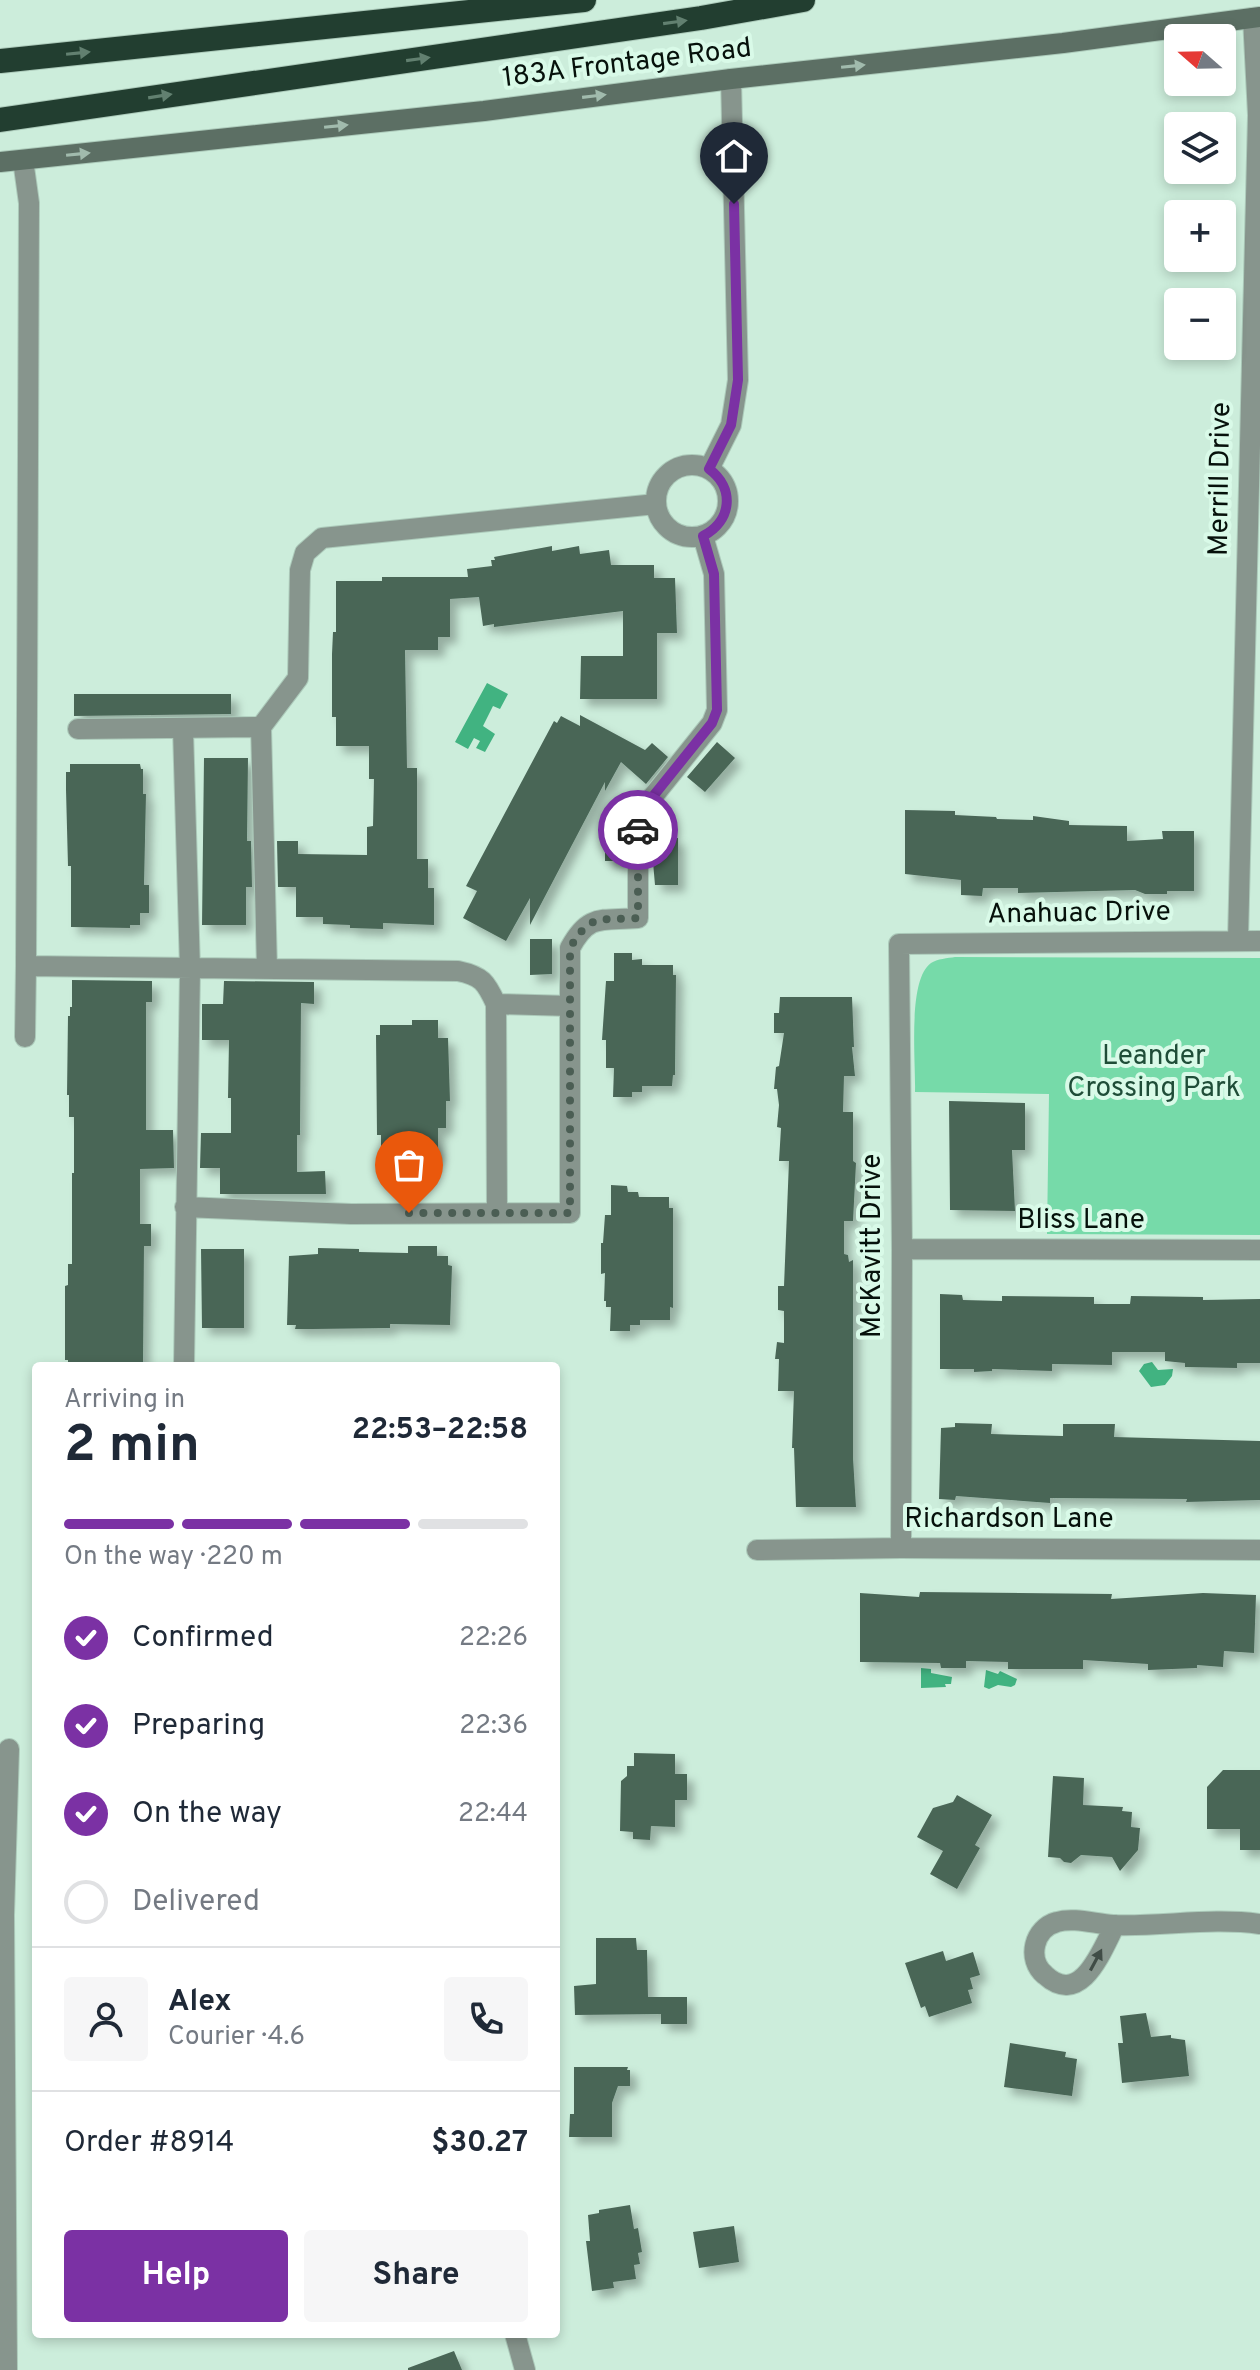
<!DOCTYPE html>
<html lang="en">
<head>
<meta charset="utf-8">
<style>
	:root { --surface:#fff; --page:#f6f6f7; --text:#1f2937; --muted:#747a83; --line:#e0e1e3; --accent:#7b31a4 }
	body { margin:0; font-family:Overpass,sans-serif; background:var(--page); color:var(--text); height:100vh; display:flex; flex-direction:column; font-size:30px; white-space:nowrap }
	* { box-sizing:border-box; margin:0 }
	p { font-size:26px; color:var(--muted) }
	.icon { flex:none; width:44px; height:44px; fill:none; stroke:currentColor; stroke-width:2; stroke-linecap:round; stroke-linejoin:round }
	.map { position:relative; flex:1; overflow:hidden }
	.drawer { position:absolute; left:32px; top:1362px; width:528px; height:976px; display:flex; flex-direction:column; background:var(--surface); border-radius:8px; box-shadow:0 4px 12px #0003 }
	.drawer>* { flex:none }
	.needle { width:52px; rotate:290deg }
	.fabs { position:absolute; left:1164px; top:24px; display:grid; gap:16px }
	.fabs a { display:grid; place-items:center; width:72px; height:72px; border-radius:8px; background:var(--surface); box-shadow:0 4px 12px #0003; font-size:40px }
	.pin { position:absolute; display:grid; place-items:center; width:68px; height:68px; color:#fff; margin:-82px -34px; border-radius:50% 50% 50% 0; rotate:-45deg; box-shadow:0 0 8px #0007 }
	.pin .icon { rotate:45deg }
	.courier { position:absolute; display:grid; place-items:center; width:80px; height:80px; margin:-40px; border:6px solid #7b31a4; border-radius:50%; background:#fff; color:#222; box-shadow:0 2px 10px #0007 }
	.summary em { font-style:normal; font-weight:700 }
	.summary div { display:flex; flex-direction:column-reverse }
	.summary { display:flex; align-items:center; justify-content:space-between; height:136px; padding:0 32px }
	h1 { font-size:52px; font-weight:700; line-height:60px }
	.bar { display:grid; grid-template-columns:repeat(4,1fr); gap:12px 8px; align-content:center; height:96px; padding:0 32px }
	.bar i { height:10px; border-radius:6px; background:var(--line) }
	.bar .selected { background:var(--accent) }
	.bar p { grid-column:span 4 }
	.line { display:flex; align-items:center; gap:20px; padding:0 32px; border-top:2px solid var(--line) }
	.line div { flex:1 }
	.round { display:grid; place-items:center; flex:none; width:84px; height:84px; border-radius:8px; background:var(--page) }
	ol { padding:0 32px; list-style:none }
	li { display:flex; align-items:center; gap:24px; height:88px }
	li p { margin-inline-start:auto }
	li .icon { padding:8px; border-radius:50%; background:var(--accent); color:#fff; stroke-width:4 }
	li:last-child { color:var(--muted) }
	li i { width:44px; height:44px; border:4px solid var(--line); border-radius:50% }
	.cta { display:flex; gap:16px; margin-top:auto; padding:16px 32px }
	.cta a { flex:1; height:92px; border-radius:8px; background:var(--accent); color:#fff; font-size:32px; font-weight:700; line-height:92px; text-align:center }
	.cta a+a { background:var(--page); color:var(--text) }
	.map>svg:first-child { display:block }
	.green { fill:#76daa9 }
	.water { fill:#41b381 }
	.building { fill:#4a6657; filter:url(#shadow) }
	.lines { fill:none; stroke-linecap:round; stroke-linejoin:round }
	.street-casing { stroke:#accaba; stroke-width:22 }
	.secondary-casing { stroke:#accaba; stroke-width:22 }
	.highway-casing { stroke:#accaba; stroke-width:26 }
	.street { stroke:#87958d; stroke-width:20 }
	.secondary { stroke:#5c6f64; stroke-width:20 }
	.highway { stroke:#223e30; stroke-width:24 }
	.oneway { fill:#628070 }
	.oneway2 { fill:#a1bbad }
	.oneway3 { fill:#404c46 }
	.done { stroke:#4b5e54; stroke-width:8; stroke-dasharray:0 14.4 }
	.route { stroke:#7b31a4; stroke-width:10 }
	.labels { text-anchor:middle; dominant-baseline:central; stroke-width:8; stroke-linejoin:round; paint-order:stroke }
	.street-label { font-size:28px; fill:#06110b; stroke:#d9fae8 }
	.park-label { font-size:28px; fill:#1f4d38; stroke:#d9fae8 }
</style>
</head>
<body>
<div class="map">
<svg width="1260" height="2370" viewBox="0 0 1260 2370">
	<defs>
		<filter id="shadow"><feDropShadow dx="7" dy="7" stdDeviation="4" flood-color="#0004"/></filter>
	</defs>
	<rect width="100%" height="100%" fill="#cceddb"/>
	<path class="green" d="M955,957L1260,958V1235L1047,1234L1049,1094L915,1092C916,1063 907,980 931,963C937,959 948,958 955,957Z"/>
	<path class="water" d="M487,683L508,694L500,709L493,706L483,726L495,734L485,752L476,748L480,741L474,738L468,749L455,742Z
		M1152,1362L1158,1370L1173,1369L1172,1376L1165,1385L1151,1387L1139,1371L1144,1364Z
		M921,1668L931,1669V1673L952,1677L951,1684H945L946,1687L921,1688Z
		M986,1670L998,1674L1000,1671L1017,1679L1015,1685L1011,1687L998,1685L989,1689L984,1687Z"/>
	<path class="building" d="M552,546V551L579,546L580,554L609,550L611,565H654V578H675L677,633H657V699H580L581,656H623V611L494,627V624L483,626L479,597L450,599V637H438V650H405L407,768H417V859H428V888H434V925L383,923V929L350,928V925L323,924V917H296V887H278L277,841H298V854L367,855V827L373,826L374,779H369V746H336V717H332V654L333,632H336V581H382V577H468L467,569L492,566L491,560H495L494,557Z
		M74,694H231V714L74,716Z
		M580,715L645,750L652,743L668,757L646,784L621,762L605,791V782L530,925V898L506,941L463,918L477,891L466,886L554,721L557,723L561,716L580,726Z
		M717,742L735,758L705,792L687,777Z
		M204,758H248L247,841H251L252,887H246V925H202Z
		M70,764H140L141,769H143V794H146L144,885H149V913H140V925H130V928L71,927V866H68L66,790V772H70Z
		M905,810L955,811V815L996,817L997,819L1033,820V816L1069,821V825L1127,826V841L1163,839L1162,831H1194V891H1167V894H1145L1135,890L1018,893V888H983L982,896L961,895V880L905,874Z
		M605,822H625V861H605Z
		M678,838V885H655L651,839Z
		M530,939H552V974L530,975Z
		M614,953H632V960L642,959V965H673V975H676L675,1075H673L672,1086H642V1092H632V1097H613L614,1068H606V1040H602L606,981H614Z
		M72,980L152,981V1002H146V1130H173L174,1168L140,1169V1224H151V1246H144L143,1366H68V1360H65V1286L68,1285V1264H72V1173H74V1117H69V1095H67L68,1016H70V1007H72Z
		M224,981L314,982V1004L301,1003L300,1135H297V1172L325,1171L326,1194H220V1168H200L201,1133H231V1098H228L229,1040H202V1004H223Z
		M780,997H852L854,1047H852L855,1076H844L843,1112H853V1161L856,1163L853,1221H844V1254L848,1255L849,1262L853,1260V1458L856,1507H796L794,1448H792L794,1391H778L779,1359H775L777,1342L784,1343V1311L778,1310V1286H784L789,1161H779L781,1128L777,1127L779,1105L777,1089H774L776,1067L779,1066L784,1033H774V1013H779Z
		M412,1020H438V1038H448L450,1101H446V1128H438V1157H422V1152H411V1146H381V1135H377L376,1035H380V1025H412Z
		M949,1101L1025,1103V1150H1012L1015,1211L950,1210Z
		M611,1185L627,1186L628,1192H638L639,1197H669V1208H673V1308L670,1307V1320H640V1325H630V1331H610L611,1307H606V1301H604L605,1273L601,1274V1243H603L605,1215H611Z
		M408,1246H437V1256H448V1265L452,1266L450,1325L390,1324V1328L313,1329H295L296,1325H287L289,1256L318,1254V1248L359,1249V1252L408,1253Z
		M201,1249H244V1328H202Z
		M940,1294L962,1295L963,1300L1002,1301V1296L1094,1297V1304H1130L1131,1296L1203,1297V1300L1260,1299V1363H1237V1368L1185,1367V1363L1165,1361V1352H1112V1365L1052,1364V1371L992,1369V1371L974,1372V1369H940Z
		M955,1423L992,1424L991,1434L1063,1436V1424H1115L1114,1437L1260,1441V1500L1186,1502L1187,1499L1050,1498V1503L956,1496L955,1500L939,1499L941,1428L955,1427Z
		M920,1592L1112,1594L1111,1599L1203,1593L1256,1595L1254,1653L1224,1651L1223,1667L1197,1665V1668L1148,1670V1664L1083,1660V1669H1008V1662L966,1661V1668H941L940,1663L860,1662V1593L919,1597Z
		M634,1753L675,1754V1774H687V1800H675V1827L651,1826L650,1840L633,1839V1832L620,1831L621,1781L627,1776V1766H634Z
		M1223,1770H1260V1850H1240V1829H1207V1787Z
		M1053,1776L1084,1778L1083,1805L1123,1807L1122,1811L1132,1812L1131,1827L1140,1828L1138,1850L1120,1871L1112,1857L1081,1855L1071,1863L1064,1862L1060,1858L1048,1857Z
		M957,1795L992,1815L975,1845L980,1848L957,1889L930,1874L943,1851L917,1837L933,1808L953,1802Z
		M596,1938H636L637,1950H647L648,1997H687V2024H661V2014L575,2015L574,1986L596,1984Z
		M943,1951L946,1961L973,1952L980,1975L970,1978L973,1989L968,1990L972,2003L929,2017L925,2006L921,2008L905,1963Z
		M1146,2013L1151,2037L1171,2035V2038L1185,2040L1189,2076L1122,2083L1118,2043H1123L1120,2016Z
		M1010,2043L1066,2052L1065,2057L1077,2059L1072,2096L1004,2087Z
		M574,2067H628L627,2070H630V2086H618L612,2103V2137H569L570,2114H574Z
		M630,2205L634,2229L638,2228L642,2252L638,2253L640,2264L634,2265L636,2279L613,2282L614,2288L592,2291L586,2241H590L588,2215L599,2213V2210Z
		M734,2226L739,2262L699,2268L693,2232Z
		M454,2351L462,2370H408V2368Z"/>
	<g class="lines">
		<g class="street-casing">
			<path id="street" d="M23,160L29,203L26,966L458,971C482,976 486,982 496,1004
				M656 501a36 36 0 1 1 72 0a36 36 0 1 1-72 0Z
				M709,469L731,425L738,380L731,79
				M78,729L261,727
				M183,729L190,969L184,1366
				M1238,940L1258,115L1253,18
				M267,969L261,727L298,678L300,570L305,553L322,538L656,504
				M25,1037L26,966
				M185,1207L351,1214L570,1213V948C589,913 601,921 638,918V815L712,723L717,710L714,574L703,536
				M497,1212L496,1004L570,1006
				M902,1249L1260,1250
				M901,1548L902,1249L899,944L1260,941
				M757,1550L901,1548L1260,1550
				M1115,1925C1102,1950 1081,2008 1045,1975C1026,1959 1034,1928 1057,1922C1074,1917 1095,1924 1113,1925C1162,1927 1211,1917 1260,1924
				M515,2334L525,2370
				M7,2370L4,1915L9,1749"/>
		</g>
		<g class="secondary-casing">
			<path id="secondary" d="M0,162L484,111L731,79L1063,43L1260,17"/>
		</g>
		<g class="highway-casing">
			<path id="highway" d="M0,61L584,0
				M0,120L701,18L803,0"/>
		</g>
		<use href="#street" class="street"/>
		<use href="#secondary" class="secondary"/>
		<use href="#highway" class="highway"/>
	</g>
	<defs><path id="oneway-solid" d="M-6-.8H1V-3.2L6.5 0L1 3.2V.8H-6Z" transform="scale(2)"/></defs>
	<g class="oneway">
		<use href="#oneway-solid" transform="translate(675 22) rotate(-8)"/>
		<use href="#oneway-solid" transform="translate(78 53) rotate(-6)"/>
		<use href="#oneway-solid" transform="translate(418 59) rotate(-8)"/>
		<use href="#oneway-solid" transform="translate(160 96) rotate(-9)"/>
	</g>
	<g class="oneway2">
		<use href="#oneway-solid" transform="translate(853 66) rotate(-6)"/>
		<use href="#oneway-solid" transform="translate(594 96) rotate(-7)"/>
		<use href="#oneway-solid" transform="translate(336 126) rotate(-6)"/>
		<use href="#oneway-solid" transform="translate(78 154) rotate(-6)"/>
	</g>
	<use class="oneway3" href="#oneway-solid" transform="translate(1096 1960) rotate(-62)"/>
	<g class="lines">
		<path class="done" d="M409,1213H570V948C591,912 599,921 638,918V830"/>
		<path class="route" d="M638,830V815L712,723L717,710L714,574L703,536C732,521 735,488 709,469L731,425L738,380L734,204"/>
	</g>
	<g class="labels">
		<g class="street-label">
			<text transform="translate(627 64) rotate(-7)">183A Frontage Road</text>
			<text transform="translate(1221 479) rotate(-89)">Merrill Drive</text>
			<text transform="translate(1079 914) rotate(-1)">Anahuac Drive</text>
			<text x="1081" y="1221">Bliss Lane</text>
			<text transform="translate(873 1246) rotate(-90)">McKavitt Drive</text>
			<text x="1009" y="1520">Richardson Lane</text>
		</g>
		<g class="park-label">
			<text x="1154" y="1057">Leander<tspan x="1154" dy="32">Crossing Park</tspan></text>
		</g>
	</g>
</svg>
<div class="fabs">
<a><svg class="needle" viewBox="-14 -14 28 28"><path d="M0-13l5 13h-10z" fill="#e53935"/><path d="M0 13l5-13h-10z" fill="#747a83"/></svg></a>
<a><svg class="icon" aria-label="layers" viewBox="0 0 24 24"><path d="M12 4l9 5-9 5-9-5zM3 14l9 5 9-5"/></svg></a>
<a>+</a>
<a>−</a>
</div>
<div class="pin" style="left:409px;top:1213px;background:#ea580c"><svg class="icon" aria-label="bag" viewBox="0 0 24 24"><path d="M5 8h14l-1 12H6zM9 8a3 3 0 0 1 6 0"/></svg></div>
<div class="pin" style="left:734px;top:204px;background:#1f2937"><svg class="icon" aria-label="home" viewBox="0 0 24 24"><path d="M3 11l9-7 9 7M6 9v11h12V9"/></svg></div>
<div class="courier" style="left:638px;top:830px"><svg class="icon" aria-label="car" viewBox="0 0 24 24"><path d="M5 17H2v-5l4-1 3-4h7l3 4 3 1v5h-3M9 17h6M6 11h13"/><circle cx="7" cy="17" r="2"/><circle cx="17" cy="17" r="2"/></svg></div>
<section class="drawer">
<div class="summary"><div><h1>2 min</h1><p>Arriving in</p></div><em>22:53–22:58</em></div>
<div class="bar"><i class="selected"></i><i class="selected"></i><i class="selected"></i><i></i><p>On the way · 220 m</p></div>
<ol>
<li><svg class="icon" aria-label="check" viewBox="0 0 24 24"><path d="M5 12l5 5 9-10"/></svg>Confirmed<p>22:26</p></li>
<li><svg class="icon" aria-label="check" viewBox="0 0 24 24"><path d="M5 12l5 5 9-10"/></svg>Preparing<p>22:36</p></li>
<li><svg class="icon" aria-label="check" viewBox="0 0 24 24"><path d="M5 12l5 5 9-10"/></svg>On the way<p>22:44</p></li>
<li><i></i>Delivered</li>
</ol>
<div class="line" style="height:144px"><a class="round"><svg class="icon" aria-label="person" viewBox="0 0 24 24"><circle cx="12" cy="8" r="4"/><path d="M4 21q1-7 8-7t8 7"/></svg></a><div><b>Alex</b><p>Courier · 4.6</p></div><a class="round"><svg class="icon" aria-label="phone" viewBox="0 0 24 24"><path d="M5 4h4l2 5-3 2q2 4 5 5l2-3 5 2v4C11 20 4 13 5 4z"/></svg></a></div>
<div class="line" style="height:104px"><div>Order #8914</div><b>$30.27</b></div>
<div class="cta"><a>Help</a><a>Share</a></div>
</section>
</div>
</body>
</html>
